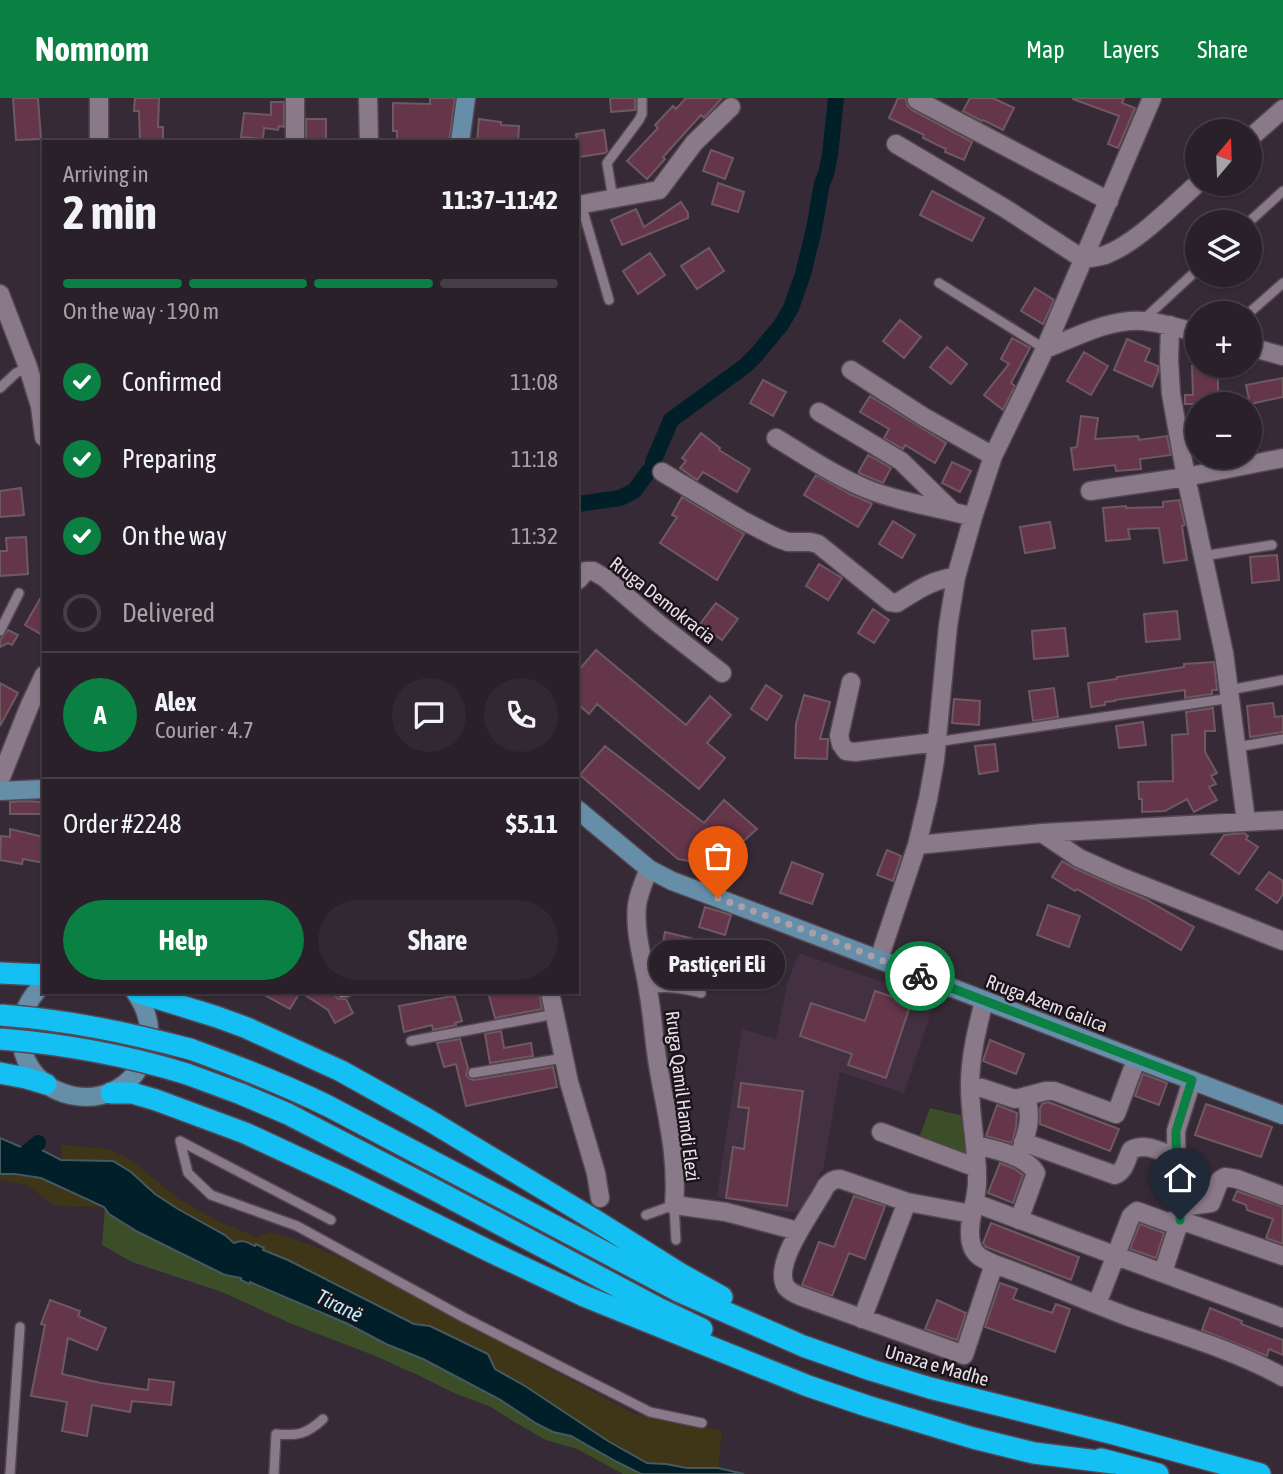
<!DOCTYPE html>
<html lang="en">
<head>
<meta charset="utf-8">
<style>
	:root { --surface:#292029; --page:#312831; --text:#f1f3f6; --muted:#a5a3a8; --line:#453e46; --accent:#0b8043 }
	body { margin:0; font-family:"Asap Condensed",sans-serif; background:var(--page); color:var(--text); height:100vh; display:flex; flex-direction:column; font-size:26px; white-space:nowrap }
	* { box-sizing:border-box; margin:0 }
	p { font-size:23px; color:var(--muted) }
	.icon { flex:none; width:38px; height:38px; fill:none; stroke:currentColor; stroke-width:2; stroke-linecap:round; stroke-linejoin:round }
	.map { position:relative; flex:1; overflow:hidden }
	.side { position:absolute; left:42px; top:42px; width:537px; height:854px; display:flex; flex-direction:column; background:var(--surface); border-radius:0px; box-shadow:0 2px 5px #0004,0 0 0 2px var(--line) }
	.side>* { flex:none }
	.needle { width:46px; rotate:19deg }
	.tools { position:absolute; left:1185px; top:21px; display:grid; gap:14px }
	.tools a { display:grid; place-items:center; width:77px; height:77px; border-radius:50%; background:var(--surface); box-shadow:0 2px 5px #0004,0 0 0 2px var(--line); font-size:35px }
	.pin { position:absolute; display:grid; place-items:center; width:60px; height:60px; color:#fff; margin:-72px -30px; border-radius:50% 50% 50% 0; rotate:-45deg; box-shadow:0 0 7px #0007 }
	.pin .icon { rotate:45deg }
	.courier { position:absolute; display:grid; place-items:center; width:70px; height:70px; margin:-35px; border:5px solid #0b8043; border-radius:50%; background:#fff; color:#222; box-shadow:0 2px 9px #0007 }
	.bubble { position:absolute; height:49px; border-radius:24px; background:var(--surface); box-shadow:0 2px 5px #0004,0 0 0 2px var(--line); font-size:23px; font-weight:700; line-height:49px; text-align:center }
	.summary em { font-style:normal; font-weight:700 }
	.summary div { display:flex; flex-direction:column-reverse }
	.summary { display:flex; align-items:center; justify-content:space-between; height:119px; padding:0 21px }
	h1 { font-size:46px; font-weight:700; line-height:52px }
	.bar { display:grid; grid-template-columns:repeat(4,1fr); gap:10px 7px; align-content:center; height:84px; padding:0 21px }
	.bar i { height:9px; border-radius:5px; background:var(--line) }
	.bar .on { background:var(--accent) }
	.bar p { grid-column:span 4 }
	.line { display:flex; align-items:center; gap:18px; padding:0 21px; border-top:2px solid var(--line) }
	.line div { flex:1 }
	.round { display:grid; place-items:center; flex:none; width:74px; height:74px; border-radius:37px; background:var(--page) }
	ol { padding:0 21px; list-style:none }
	li { display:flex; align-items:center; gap:21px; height:77px }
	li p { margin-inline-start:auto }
	li .icon { padding:7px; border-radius:50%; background:var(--accent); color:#fff; stroke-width:4 }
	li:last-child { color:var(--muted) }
	li i { width:38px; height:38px; border:4px solid var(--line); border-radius:50% }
	.cta { display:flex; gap:14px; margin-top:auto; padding:14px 21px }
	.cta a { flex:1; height:80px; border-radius:42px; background:var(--accent); color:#fff; font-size:28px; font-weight:700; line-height:80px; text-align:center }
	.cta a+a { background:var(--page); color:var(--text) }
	header { display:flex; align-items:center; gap:42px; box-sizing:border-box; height:98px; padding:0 35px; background:var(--accent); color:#fff }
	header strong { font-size:33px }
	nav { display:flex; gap:38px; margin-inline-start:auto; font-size:24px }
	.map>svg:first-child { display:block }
	.built { fill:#433042 }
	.green { fill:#3b4e28 }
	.sand { fill:#3e3616 }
	.water { fill:#001f28; stroke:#465961; stroke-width:2 }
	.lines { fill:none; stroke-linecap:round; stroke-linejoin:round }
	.canal { stroke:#001f28; stroke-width:16 }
	.building { fill:#65364a; stroke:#6f5961; stroke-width:2 }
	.lane-casing { stroke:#534752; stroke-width:12 }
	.street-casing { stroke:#534752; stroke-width:21 }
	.secondary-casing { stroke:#534752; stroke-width:21 }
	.highway-casing { stroke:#534752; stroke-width:24 }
	.lane { stroke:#897989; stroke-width:9 }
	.street { stroke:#897989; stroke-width:18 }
	.secondary { stroke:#668ea9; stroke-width:18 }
	.highway { stroke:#14bff4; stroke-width:21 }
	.highway-bridge-casing { stroke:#534752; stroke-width:24; stroke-linecap:butt }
	.highway-bridge { stroke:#14bff4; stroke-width:21 }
	.done { stroke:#aaa0a9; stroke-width:7; stroke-dasharray:0 12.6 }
	.route { stroke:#0b8043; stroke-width:9 }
	.labels { text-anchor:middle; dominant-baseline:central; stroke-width:5; stroke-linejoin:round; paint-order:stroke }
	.street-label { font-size:19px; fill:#e8dfe7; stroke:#1b151b }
	.water-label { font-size:21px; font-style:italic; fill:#b6eefe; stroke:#1b151b }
</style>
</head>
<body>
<header>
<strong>Nomnom</strong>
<nav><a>Map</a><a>Layers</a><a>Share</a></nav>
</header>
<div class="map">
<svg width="1283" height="1376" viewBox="0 0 1283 1376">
	<rect width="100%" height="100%" fill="#372a37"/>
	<path class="built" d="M799,855L935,902L904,995L840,974L824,1068L802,1112L792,1114L774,1112L717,1099L742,931L776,941L788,883Z"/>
	<path class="green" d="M930,1010L964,1018L966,1055L964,1059L918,1043Z
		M105,1109L138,1134L225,1177L250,1183L348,1226L386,1246L423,1261L499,1301L537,1326L553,1334L571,1338L617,1364L641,1376H623L577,1351L546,1342L516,1325L491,1309L454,1295L420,1278L373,1257L292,1226L222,1194L132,1164L102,1147Z"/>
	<path class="sand" d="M62,1047L108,1051L131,1062L180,1102L216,1122L256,1139L271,1134L311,1147L352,1165L635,1316L722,1333L718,1370H687L666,1366L647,1365L608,1343L525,1288L495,1271L488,1256L430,1228L414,1226L288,1162L255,1148L234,1145L225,1137L178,1111L155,1096L131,1074L113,1063L61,1062Z
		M0,1076H15L41,1080L105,1109L55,1108L27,1087L0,1082Z"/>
	<path class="water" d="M0,1040L23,1050L40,1051L61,1062L113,1063L131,1074L155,1096L178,1111L225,1137L234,1145C242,1141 247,1144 255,1148L256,1146L264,1150L263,1152L288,1162L414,1226L430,1228L488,1256L495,1271L525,1288L608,1343L647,1365L666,1366L687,1370H718L744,1376H641L617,1364L571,1338L553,1334L537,1326L499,1301L423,1261L386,1246L348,1226L250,1184L249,1186L241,1182V1180L225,1177L138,1134L109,1116L104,1109L41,1080L15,1076H0Z"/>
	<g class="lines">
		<path class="canal" d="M653,364L671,322L745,268L757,256L781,227L791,210L803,176L814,131L822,85L826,76L830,57L836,0
			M578,406L620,400L634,393L649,373
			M17,1063L38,1045"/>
	</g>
	<path class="building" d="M13,0H38L41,41L16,42Z
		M135,0H159L158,29H163V44H140L139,13H134Z
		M430,0H455L449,44H397V33H393V5L430,6Z
		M610,0H635V12L611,14Z
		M686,0H722L704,20L701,17L663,59L665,61L647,81L627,63L658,30L655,27L673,8L676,11Z
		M898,0H906L907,7L912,12L972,44L964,62L945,54L946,51L923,40L924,37L889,20Z
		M970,0H993L1014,10L1003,32L983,22L982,23L963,13Z
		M1074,0H1124L1122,5L1135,10L1118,50L1108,46L1119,18L1073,1Z
		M271,4H284V29L279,28L278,32L264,30L263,41L241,39L244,15L271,17Z
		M306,21H326V44H306Z
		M479,21L501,24V27L519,28L518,44H477Z
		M604,32L607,53L605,55L579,59L576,36Z
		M711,52L733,60L725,81L703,73Z
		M718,85L744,94L738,114L712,106Z
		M932,93L984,120L972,143L920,117Z
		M681,104L688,115V120L622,147L611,122L636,111L644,129Z
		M709,150L724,173L697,191L681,168Z
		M650,155L665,177L638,196L623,173Z
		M1035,190L1054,202L1043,226L1021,213Z
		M900,222L921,239L904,260L883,243Z
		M1012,240L1030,250L1011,285L1015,288L1003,312L984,297L1009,266L1001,261Z
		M1127,241L1150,251L1145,263L1158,268V274L1152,289L1114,272Z
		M947,249L967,266L951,286L930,269Z
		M1084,254L1108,268L1091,297L1067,283Z
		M1192,268H1218V295L1225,294L1226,306H1185V297H1193Z
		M1283,280V299L1250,306L1246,287Z
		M763,282L786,294L773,318L750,305Z
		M870,298L946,345L935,365L905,347L903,351L884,340L889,331L860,314Z
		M1081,318L1098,320L1095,341L1138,338L1139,342L1167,338L1171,357L1140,361L1141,371L1116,373L1115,367L1074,372L1071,350L1077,349Z
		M701,335L720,350L719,352L750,371L737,394L703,374L697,382L680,370L686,363L682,360Z
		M868,357L891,370L883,385L859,375V373Z
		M952,364L971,373L960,394L942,385Z
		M816,377L850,396L871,405L872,406L858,429L804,397Z
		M21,390L24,417L0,419V393Z
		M682,399L744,436L717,482L660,445L677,419L672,417Z
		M1179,402L1185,427L1182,428L1187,462L1164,465L1159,430L1128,431L1130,441L1106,443L1103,410L1126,408V410L1163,409V404Z
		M893,423L915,437L902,460L879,446Z
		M1050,424L1055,450L1025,455L1020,429Z
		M26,439L28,476L0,478V453H7L6,440Z
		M1277,457L1279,482L1252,485L1250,459Z
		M819,466L842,480L828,502L806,488Z
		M44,494V538L25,527Z
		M716,505L738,521L722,542L700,526Z
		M873,511L889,522L874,545L858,535Z
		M1177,513L1180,541L1146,544L1144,516Z
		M1065,530L1068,558L1034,561L1032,533Z
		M8,532L18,537L12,547L8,545L0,549V542Z
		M596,552L686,627L710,598L731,617L707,645L725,660L699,691L597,606L589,616L578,606V573Z
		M1214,564L1217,592H1212V596L1185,600V592L1115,602V603L1105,604V607L1091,609L1088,585L1117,581V579L1184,569V566Z
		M0,585L18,595L0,628Z
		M766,587L782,598L767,622L751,611Z
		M1054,590L1058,619L1033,623L1029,593Z
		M804,597L830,604L820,641H828L827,661L795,660L796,626Z
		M954,601L980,603L979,627L952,625Z
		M1273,605L1275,619L1283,618V634L1250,639L1247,608Z
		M1213,610L1215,633H1205V654L1217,675L1211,678L1216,686L1209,689L1217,702L1194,714L1187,701L1165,713L1142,714V701H1139L1138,684L1173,683L1172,637L1188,636L1186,614Z
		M1143,624L1146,647L1119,650L1116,628Z
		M995,646L998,673L979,676L975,648Z
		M605,648L704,725L724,702L757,731L716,768L678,761L580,677Z
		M22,703L44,704V716H10V704Z
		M10,731L44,739V765L23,761L22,766L0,762L1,738L10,739Z
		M1244,735L1248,738L1246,741L1258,749L1239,776L1211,756L1224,737Z
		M887,752L901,758L893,783L877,777Z
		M1062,763L1074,770L1145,801L1194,829L1181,852L1077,791L1075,793L1052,779Z
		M792,764L823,776L812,806L780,795Z
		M1269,774L1283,783V796L1277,805L1256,791Z
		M1048,807L1080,818L1069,849L1037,837Z
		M705,809L731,817L725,837L699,829Z
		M665,834L698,842L691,873L659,866Z
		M875,893L911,905L886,980L848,967L852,956L800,938L811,905L865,923Z
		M259,894H335L336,899L339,901H346L353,915L335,925L328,912L300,894L290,911Z
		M488,894H539L542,911L495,920Z
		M452,898L453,899H455L462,923L455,925L456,927L433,932L432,927L404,934L399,908Z
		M501,933L504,950L531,945L533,958L490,965L485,936Z
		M460,941L468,970L466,977L470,981L474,982L553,969L557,989L466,1008L456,966L444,969L437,945Z
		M990,942L1024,956L1016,976L983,963Z
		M1143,976L1167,985L1159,1007L1135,998Z
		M741,985L803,993L787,1108L726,1100L733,1049L744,1051L749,1010L738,1009Z
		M1048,1004L1119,1031L1110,1053L1040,1026V1011L1042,1006Z
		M1206,1006L1272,1029L1261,1059L1195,1037Z
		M997,1007L1017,1015L1016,1029L1012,1045L986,1038Z
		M1000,1065L1013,1070L1023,1077L1013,1105L988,1095Z
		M1188,1073L1208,1080L1203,1095L1189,1096Z
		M1237,1093L1283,1109V1146L1266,1140L1273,1121L1247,1112L1246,1107L1233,1102Z
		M854,1098L885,1108L865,1161L849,1155L832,1198L802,1187L819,1144L834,1149Z
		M991,1125L1079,1159L1071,1182L986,1149L983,1145Z
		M1140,1126L1164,1135L1156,1160L1130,1151Z
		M1000,1185L1017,1191L1013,1201L1052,1215L1056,1206L1070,1211L1055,1254L985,1229Z
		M50,1202L80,1213L78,1218L106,1230L97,1252L68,1240L62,1276L101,1285L148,1292L149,1281L174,1284L171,1307L132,1303L130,1314L92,1307L87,1338L62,1333L67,1304L31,1298L45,1227L41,1226Z
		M937,1202L966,1215L957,1242L925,1231Z
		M1210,1210L1242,1223L1241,1226L1283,1242V1257L1269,1251L1267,1258L1202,1232Z"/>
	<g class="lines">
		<g class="lane-casing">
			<path id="lane" d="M613,101L607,65L639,22L642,16V0
				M581,106L609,202
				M1249,124L1283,93
				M939,185L1045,251
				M1249,215L1283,185
				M1142,223L1197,172
				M0,290L16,275L28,269
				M1203,458L1272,447
				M0,533L19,495
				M1229,592L1283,582
				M936,644L1231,600
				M1237,649L1283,641
				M648,891C667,888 682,890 701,895
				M342,895L348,894
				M411,943L555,916
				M473,975L564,960
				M180,1043L188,1075L211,1097L297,1128L463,1219L650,1314L702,1325
				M180,1043L331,1122
				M646,1117L674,1107L676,1142
				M10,1376L20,1229
				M274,1376L276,1336C298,1338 307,1336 323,1321"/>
		</g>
		<g class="street-casing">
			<path id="street" d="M368,0L369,44
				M917,2L1109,103
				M1250,40L1283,11
				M99,44V0
				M295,44V0
				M896,46L1006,111L1083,161C1090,160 1098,159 1105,157C1137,145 1171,109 1197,86
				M578,107L659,92L694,45L731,9
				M0,196L28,269L40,308L44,339
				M1170,227L1169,262L1171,296L1186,379L1224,555L1246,723
				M1250,249L1283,258
				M1045,251C1076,239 1110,220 1144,223C1162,225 1180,230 1197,235
				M851,272L924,319L993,358
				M819,314L901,363L952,413
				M776,340C806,358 835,378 867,391C901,405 938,409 973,419
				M662,374L742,422L777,440L788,444H810L818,446L890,504L897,505C916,493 933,481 956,479
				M1090,393L1186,379L1283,360
				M578,482L586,473H593L605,480L659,526L722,575
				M851,584L839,638L841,646L846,653L855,654L936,644
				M0,682L29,609L44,577
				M1042,735L1079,760L1119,778L1283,843
				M917,747L1042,735L1283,722
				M649,771C644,783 639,794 637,807C634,836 644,864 648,892C653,919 654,946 659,973C667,1019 678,1059 674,1107L726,1114L798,1133
				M879,861L917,747L928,701L935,662L948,528L956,479L973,419L993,358L1045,251L1152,0
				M550,894L569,984L596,1075L600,1100
				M984,903C977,931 970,959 970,988C970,1021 978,1053 977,1086C976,1106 967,1126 971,1145C974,1158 983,1161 994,1166C1040,1182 1083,1202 1129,1219C1181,1237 1234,1252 1283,1279
				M970,989L982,990L1015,1001L1046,993H1054L1116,1016L1136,962
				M881,1034L977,1070
				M1023,1044L1115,1077C1125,1073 1126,1062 1131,1052C1146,1044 1161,1054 1176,1059
				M976,1047C993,1051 1027,1058 1036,1075L1019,1122
				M1021,1053C1028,1030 1032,1021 1026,998
				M975,1105L1283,1220
				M1180,1109L1211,1105L1220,1082L1225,1079L1237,1081L1283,1098
				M972,1116L907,1104L840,1081C834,1081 831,1083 826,1088C816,1109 771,1165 786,1189C790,1194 795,1196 800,1198L964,1257L994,1166
				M1163,1174L1180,1122V1109L1177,1095L1176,1033L1192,982
				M1097,1206L1131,1118L1137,1113L1167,1124L1180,1122L1283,1158
				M862,1221L907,1104"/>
		</g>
		<g class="secondary-casing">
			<path id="secondary" d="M460,44L466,0
				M0,693L44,691
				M578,712L649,771L672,783C876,859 1079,940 1283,1017
				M44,886C29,899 20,917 21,938C23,1005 118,1023 144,960C154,937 149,914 135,894"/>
		</g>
		<g class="highway-casing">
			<path id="highway" d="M0,875L44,877
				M137,894L217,919L247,930L341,973L427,1021L598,1124L679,1175L722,1199
				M190,951C237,968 283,986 328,1008L680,1194L803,1248L871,1272L930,1290L1114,1336L1260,1376
				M0,975L26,980L46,986
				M187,976L241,996L288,1016L437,1093L660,1211L702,1231
				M111,995H132L156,1002L245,1035L342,1080L489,1153L584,1198L808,1288L867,1308L973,1340L1034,1355L1113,1365
				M1101,1361L1158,1376"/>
		</g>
		<use href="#lane" class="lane"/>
		<use href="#street" class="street"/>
		<use href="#secondary" class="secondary"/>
		<use href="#highway" class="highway"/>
		<g class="highway-bridge-casing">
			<path id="highway-bridge" d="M0,917C67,922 125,934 190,951
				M0,941C64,946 125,957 187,976"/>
		</g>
		<use href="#highway-bridge" class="highway-bridge"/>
	</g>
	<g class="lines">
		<path class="done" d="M718,800L834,843L920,878"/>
		<path class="route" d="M920,878L1192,982L1176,1033L1177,1095L1180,1109V1122"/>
	</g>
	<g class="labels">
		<g class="street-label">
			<text transform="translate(663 502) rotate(38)">Rruga Demokracia</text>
			<text transform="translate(1047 905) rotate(21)">Rruga Azem Galica</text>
			<text transform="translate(683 998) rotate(83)">Rruga Qamil Hamdi Elezi</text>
			<text transform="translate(937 1267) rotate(16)">Unaza e Madhe</text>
		</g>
		<g class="water-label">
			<text transform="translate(340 1207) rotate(26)">Tiranë</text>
		</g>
	</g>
</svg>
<div class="tools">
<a><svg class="needle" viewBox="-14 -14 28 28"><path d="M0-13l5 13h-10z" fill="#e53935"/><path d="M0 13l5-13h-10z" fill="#a5a3a8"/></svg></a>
<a><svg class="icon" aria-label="layers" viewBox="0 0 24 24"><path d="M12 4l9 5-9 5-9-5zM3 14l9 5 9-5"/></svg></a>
<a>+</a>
<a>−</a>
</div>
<div class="pin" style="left:718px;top:800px;background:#ea580c"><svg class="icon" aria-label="bag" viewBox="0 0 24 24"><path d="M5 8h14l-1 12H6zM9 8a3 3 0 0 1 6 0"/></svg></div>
<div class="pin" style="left:1180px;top:1122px;background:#1f2937"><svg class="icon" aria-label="home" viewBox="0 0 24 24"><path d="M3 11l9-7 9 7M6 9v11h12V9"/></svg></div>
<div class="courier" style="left:920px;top:878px"><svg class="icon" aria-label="bike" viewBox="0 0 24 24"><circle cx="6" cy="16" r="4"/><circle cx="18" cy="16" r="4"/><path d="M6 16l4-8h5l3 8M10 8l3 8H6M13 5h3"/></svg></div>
<div class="bubble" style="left:649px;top:842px;width:136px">Pastiçeri Eli</div>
<section class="side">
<div class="summary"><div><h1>2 min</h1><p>Arriving in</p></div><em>11:37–11:42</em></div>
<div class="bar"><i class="on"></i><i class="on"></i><i class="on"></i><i></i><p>On the way · 190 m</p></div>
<ol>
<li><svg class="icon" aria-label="check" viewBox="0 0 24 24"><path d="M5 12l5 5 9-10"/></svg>Confirmed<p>11:08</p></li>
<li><svg class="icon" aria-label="check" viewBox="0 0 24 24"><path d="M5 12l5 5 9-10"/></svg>Preparing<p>11:18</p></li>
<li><svg class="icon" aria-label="check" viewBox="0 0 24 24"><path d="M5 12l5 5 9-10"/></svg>On the way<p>11:32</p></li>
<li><i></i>Delivered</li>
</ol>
<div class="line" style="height:126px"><b class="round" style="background:var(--accent);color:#fff">A</b><div><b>Alex</b><p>Courier · 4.7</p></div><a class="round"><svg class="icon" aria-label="chat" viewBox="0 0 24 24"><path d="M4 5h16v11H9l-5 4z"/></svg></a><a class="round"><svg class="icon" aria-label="phone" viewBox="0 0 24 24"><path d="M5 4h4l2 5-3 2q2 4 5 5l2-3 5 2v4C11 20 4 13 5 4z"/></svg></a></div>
<div class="line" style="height:91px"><div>Order #2248</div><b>$5.11</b></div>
<div class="cta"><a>Help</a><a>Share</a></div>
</section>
</div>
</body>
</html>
